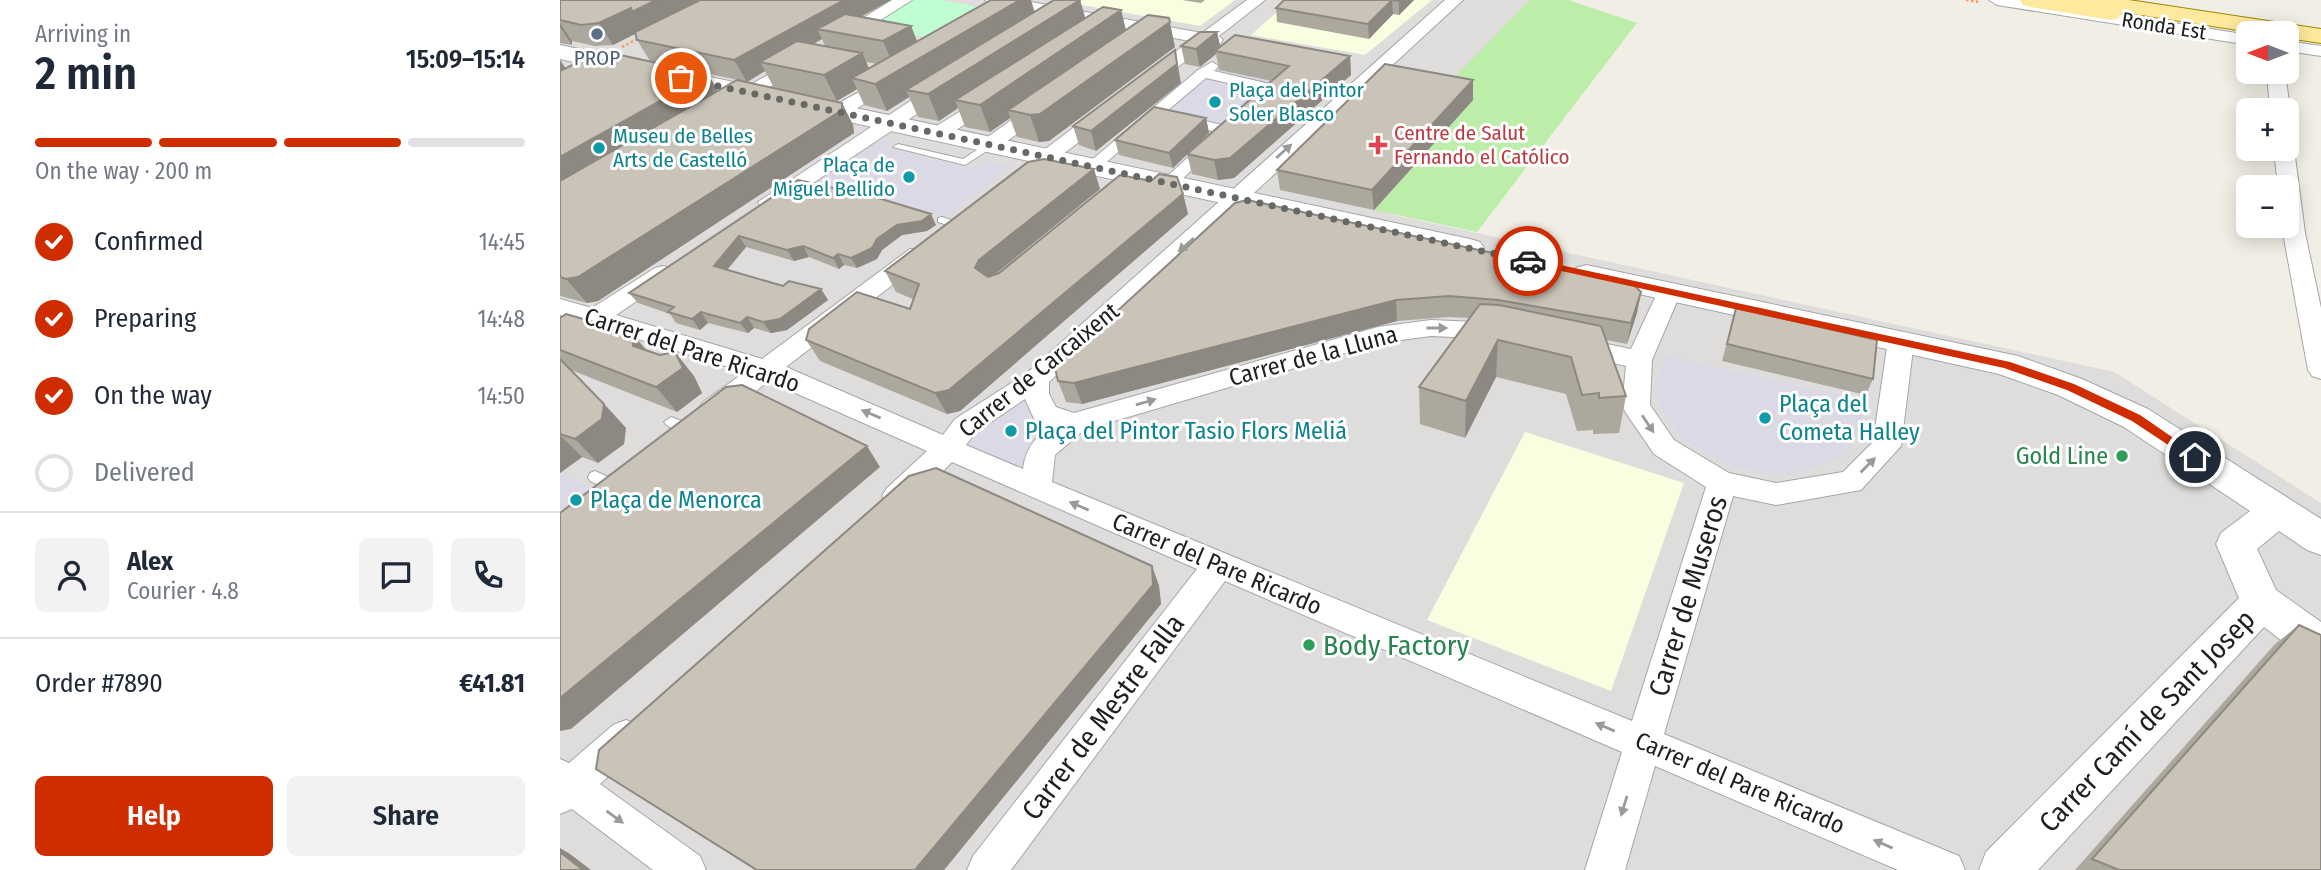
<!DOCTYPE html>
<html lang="en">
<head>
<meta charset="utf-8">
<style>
	:root { --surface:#fff; --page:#f2f2f3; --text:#1f2937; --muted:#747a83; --line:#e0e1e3; --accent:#cf2c00 }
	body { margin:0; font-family:"Fira Sans Condensed",sans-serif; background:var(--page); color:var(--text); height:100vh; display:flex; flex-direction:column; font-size:26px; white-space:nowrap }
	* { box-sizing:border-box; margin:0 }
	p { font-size:23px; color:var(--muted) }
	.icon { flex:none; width:38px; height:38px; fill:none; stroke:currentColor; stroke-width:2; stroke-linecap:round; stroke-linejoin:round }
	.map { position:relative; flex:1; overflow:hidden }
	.panel { display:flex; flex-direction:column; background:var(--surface); width:560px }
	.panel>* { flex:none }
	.needle { width:46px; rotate:270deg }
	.buttons { position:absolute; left:1676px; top:21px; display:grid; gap:14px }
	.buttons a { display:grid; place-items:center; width:63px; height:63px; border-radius:10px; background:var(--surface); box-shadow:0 4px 18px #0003; font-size:35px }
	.pin { position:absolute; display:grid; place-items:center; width:60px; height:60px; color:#fff; margin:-30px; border:4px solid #fff; border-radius:50%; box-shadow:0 2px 7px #0007 }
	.courier { position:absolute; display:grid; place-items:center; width:70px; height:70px; margin:-35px; border:5px solid #cf2c00; border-radius:50%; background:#fff; color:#222; box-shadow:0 2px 9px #0007 }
	.summary em { font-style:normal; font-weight:600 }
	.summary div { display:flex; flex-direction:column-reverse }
	.summary { display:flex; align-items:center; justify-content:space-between; height:119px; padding:0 35px }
	h1 { font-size:46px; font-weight:600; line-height:52px }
	.bar { display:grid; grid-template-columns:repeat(4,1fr); gap:10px 7px; align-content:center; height:84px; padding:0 35px }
	.bar i { height:9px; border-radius:5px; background:var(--line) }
	.bar .selected { background:var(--accent) }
	.bar p { grid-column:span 4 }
	.line { display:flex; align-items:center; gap:18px; padding:0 35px; border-top:2px solid var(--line) }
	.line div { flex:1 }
	.round { display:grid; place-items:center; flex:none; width:74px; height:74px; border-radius:10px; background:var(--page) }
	ol { padding:0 35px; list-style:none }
	li { display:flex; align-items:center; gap:21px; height:77px }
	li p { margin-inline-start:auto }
	li .icon { padding:7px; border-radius:50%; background:var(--accent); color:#fff; stroke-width:4 }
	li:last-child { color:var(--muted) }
	li i { width:38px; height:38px; border:4px solid var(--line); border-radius:50% }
	.action { display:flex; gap:14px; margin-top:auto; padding:14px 35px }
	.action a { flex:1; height:80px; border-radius:10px; background:var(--accent); color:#fff; font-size:28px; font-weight:600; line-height:80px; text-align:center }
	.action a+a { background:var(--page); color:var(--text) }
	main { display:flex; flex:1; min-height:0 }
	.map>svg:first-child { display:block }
	.residential { fill:#dedddc }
	.education { fill:#f8ffe0 }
	.grass { fill:#bceda9 }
	.park { fill:#c0fdd2 }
	.plaza { fill:#dcd9e7 }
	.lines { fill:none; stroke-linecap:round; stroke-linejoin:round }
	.service-casing { stroke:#a6a6a6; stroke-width:2 }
	.pedestrian-casing { stroke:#a6a6a6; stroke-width:2 }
	.minor-casing { stroke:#a6a6a6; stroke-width:2 }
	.tertiary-casing { stroke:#a6a6a6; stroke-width:2 }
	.primary-casing { stroke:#9b8900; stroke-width:2 }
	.path { stroke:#ff9868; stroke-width:2.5; stroke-dasharray:2.5 2.5; stroke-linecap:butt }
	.service { fill:#fff; fill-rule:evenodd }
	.pedestrian { fill:#fff; fill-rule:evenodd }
	.minor { fill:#fff; fill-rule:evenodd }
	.tertiary { fill:#fff; fill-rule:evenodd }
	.primary { fill:#ffe99c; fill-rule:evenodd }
	.wall { fill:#ada89e; fill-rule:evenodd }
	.shaded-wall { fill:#8d8881 }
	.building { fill:#c9c3b8; stroke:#8d8881; stroke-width:2 }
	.oneway { fill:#9a9a9a }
	.route { fill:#cf2c00 }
	.done { stroke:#686864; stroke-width:7; stroke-dasharray:0 12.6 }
	.service-dot { fill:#5c6f8a; stroke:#fff; stroke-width:2.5 }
	.culture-dot { fill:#0f9aa8; stroke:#fff; stroke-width:2.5 }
	.health-dot { fill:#e0444e; stroke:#fff; stroke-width:2.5 }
	.leisure-dot { fill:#2e9e5b; stroke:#fff; stroke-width:2.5 }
	.labels { text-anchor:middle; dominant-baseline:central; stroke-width:6; stroke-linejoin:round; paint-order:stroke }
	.far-street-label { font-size:21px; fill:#1f1f1f; stroke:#fff }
	.far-service-label { font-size:21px; fill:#4e5e75; stroke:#fff }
	.far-culture-label { font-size:21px; fill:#0d838f; stroke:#fff; text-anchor:start }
	.far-health-label { font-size:21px; fill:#be3a42; stroke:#fff; text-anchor:start }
	.street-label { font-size:24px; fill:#1f1f1f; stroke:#fff }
	.culture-label { font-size:24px; fill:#0d838f; stroke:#fff; text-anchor:start }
	.leisure-label { font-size:24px; fill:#27864d; stroke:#fff; text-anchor:end }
	.near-street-label { font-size:28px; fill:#1f1f1f; stroke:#fff }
	.near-leisure-label { font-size:28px; fill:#27864d; stroke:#fff; text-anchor:start }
</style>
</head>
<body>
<main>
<section class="panel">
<div class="summary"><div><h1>2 min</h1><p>Arriving in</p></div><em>15:09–15:14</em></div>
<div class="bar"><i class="selected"></i><i class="selected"></i><i class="selected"></i><i></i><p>On the way · 200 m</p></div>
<ol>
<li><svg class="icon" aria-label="check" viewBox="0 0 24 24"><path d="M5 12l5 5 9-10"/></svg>Confirmed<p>14:45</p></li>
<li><svg class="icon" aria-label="check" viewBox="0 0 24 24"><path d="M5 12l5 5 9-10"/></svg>Preparing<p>14:48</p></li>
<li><svg class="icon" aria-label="check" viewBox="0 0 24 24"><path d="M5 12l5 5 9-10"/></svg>On the way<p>14:50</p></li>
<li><i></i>Delivered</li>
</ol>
<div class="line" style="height:126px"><a class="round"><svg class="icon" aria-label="person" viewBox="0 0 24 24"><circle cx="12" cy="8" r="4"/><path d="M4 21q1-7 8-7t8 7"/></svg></a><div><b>Alex</b><p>Courier · 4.8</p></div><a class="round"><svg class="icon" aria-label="chat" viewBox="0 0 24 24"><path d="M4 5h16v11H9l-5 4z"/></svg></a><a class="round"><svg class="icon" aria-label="phone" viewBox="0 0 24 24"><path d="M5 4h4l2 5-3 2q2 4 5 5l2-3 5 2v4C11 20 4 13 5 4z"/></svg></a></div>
<div class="line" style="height:91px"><div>Order #7890</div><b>€41.81</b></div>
<div class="action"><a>Help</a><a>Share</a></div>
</section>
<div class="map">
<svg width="1761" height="870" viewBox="0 0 1761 870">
	<rect width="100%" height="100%" fill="#f1efe5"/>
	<path class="residential" d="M0,0H997L830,214L1554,372L1761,503V870H0Z"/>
	<path class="education" d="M494,0H675L640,26Z
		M730,0H872L805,55L691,35Z
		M965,432L1124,483L1051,691L867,620Z"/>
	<path class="grass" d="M970,0H1008L1077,23L917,232L814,210L912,100L890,82Z"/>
	<path class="park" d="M351,0H382L437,11L383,41L308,26Z"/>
	<path class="plaza" d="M646,66L725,84L666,138L578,118Z
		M318,138L331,142L325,148L416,169L428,161L452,167L385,217L249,185Z
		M1105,356L1304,401L1301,430L1283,457L1229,475L1172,467L1124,440L1099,406L1096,385Z
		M468,388L493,423L472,473L414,450L407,444L406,436Z
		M0,474L42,493L14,514L0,507Z"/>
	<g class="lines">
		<g class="service-casing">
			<path id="service" d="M429,142L434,145L433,147L405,165L333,147L338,144L403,159Z
				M382,217L401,223L403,225L397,228L378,222V218Z
				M111,417L132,425L134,429L132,433C124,435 109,429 104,422Z
				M35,471L57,481L59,485L57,489L52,491L30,481L28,477L30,473Z"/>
		</g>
		<g class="pedestrian-casing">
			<path id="pedestrian" d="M652,62L659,66L654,71L719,86L721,89L670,133L665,134L614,122L612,119L614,116L619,115L662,125L703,91L646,78L537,170H527L524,167L527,164L638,70Z
				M651,139L656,141L659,144L656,147L615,186H603L601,183L603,180L646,141Z"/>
		</g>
		<g class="minor-casing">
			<path id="minor" d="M332,0H352L286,42H274L271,38Z
				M425,0H460L642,33L687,0H705L659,36L663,40L660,44H648L593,86H579L577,82L579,78L630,41L433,5Z
				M885,0H903L489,382V394L496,407L514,413L818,327L871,320L939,323L948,325L952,331L948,337L939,339L871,336L819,343L524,430L495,455L492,482L1072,721L1146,487L1094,454L1066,413L1062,406L1066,366L1004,352L1000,346L1004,340L1013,337L1071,349L1100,287L1109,284L1118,287L1121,292L1092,360L1090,405L1114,440L1169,473L1216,483L1283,472L1313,442L1328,341L1332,335L1341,333L1350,335L1354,341L1341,446L1301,490L1216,505L1173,496L1104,734L1399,856L1405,870H1338L1095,766L1065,870H1025L1062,752L665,581L451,870H407L413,856L637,569L392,462C374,479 352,512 327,504L322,496L327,488L367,451L208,381C191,394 167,423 143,416L139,409L143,402L185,372L39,327L9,347L0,349V329L15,320L0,315V299L32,308L95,268L103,266L111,268L115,273L111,278L56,315L202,359L350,249H366L370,254L366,259L226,367L383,435L395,419L467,373ZM465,399L475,421L490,426C475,437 465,450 463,469L406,445L415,433Z
				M1429,0H1468L1689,35V45L1437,5Z
				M1727,41L1761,46V56L1727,51Z
				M242,55L248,56L251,60L248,64L176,107L169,109L159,103Z
				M1707,72H1725L1730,110L1727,113V110H1710Z
				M332,74L341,80L338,84L284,116H270L267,112L270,108Z
				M386,80L393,82L395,86L393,90L217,207H201L198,202L379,82Z
				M433,91L440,93L442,97L440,101L384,138H370L367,134L370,130Z
				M485,99L492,101L495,105L492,109L436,149H422L419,145L422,141L478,101Z
				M545,107L555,113L552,117L473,177H459L456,173L459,169L538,109Z
				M1727,144L1734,149L1745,233L1761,308V379L1752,376L1748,370L1723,233L1722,226H1727V187H1718L1714,149H1727Z
				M66,720L79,725L84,737L79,749L40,784L140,856L146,870H93L12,809L0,814V759L9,763L53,725Z"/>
		</g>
		<g class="tertiary-casing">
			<path id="tertiary" d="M0,45L910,239L920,242L924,248L920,254L910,257L0,59Z
				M1026,265L1458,356L1522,379L1588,409L1761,519V555L1747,550L1719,531L1697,549L1716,590L1761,622V660L1734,650L1704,627L1478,870H1419L1426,852L1679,598L1656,544L1661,533L1690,511L1564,427L1498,395L1439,374L1016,280L1011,274L1016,268Z"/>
		</g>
		<g class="primary-casing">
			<path id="primary" d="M1460,0H1569L1761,29V43L1727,38V33H1697L1562,12L1559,18L1551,20L1471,7L1463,5Z"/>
		</g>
		<path class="path" d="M1406,0L1419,2
			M62,47L79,38"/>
		<use href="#service" class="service"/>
		<use href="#pedestrian" class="pedestrian"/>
		<use href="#minor" class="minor"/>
		<use href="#tertiary" class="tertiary"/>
		<use href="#primary" class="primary"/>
	</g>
	<path class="wall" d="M0,0L302,17L351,26L357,42L431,0H471L474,12L520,0L525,18L561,10L566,30L615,47L489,141L479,142L457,137L450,118L430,132L405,127L398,108L379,121L358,117L349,97L327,111L304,105L297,89L277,101L214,88L205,71L187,82L90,61L77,40L76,33L53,45L35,46L12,41V45L0,43ZM262,39L265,46L253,44ZM306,62L317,64L309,69Z
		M622,0H645L641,3Z
		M724,0H854L839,15L833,14L809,39L717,22L716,8Z
		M657,32L660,47L790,56L791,75L674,178L658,180L632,174L627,154L712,81L659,70L656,54L640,67L625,64L621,46Z
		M0,60L5,68L49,61L148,74L158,91L282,103L293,125L294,133L38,301L27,303L0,296Z
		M621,83L536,151L519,145L513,126Z
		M913,100L814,210L720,190L717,170Z
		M646,118L649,133L613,168L559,155L555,140Z
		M238,180L376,225L367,231L342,235L322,250L317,259L297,268L284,265L279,269L249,257L234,261L186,247L167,270L223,286L261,289L268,300L227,330L211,333L194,328L188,333L148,323L140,330L116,323L110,314L78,303L69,293Z
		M540,189L435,274L623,194L628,214L400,411L387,414L260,361L246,340L350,309L353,299L336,292L325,271Z
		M675,203L1081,292L1077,313L1067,344L1046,340L1066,396L1059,433L1033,434V430L1017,431L1006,394L936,377L905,438L860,424L859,387L909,318L889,317L837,321L522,404L506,402L498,381Z
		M1176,308L1313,379L1306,395L1162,361Z
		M0,318L86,350L134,376L142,393L117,412L11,370L44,404L66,428L64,444L38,463L22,457L0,473Z
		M592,566L599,586L601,604L384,870H195L36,769Z
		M1739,625L1761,870H1515L1715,644Z"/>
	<path class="shaded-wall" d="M96,0H150L83,30L53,45L39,23L71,8Z
		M284,0H331L274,32L257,29L262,39L216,65L200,62L205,71L187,82L174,60Z
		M460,0H471L477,20L346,90L349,97L327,111L315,84Z
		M520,0L527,24L395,100L398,108L379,121L368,94Z
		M832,0L833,14L809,39L808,24Z
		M840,0H854L839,15V1Z
		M561,10L567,35L448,110L450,118L430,132L420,105Z
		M609,18L615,47L489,141L479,142L470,115Z
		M0,23L12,41V45L0,27Z
		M351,26L361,51L334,67L323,41Z
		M657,32L661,50L655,51L656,54L640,67L636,49Z
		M615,50L621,83L536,151L531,131Z
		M302,53L314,79L292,78L297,89L277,101L264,75Z
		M790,56L791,75L674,178L658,180L654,160Z
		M0,60L8,72L0,77Z
		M148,74L161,97L0,191V157Z
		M913,80V100L814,210L812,190Z
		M282,103L293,125L294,133L38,301L27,303L6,279Z
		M646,118L649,133L613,168L609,153Z
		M534,169L540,189L428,280L415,268L419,260Z
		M623,194L628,214L400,411L387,414L375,393Z
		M371,214L376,225L367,231L342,235L322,250L317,259L297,268L291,258L337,225Z
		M179,236L186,247L161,277L154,266Z
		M243,246L249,257L234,261L227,250Z
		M278,254L284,265L279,269L273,258Z
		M261,289L268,300L227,330L211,333L203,322Z
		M1081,292L1077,313L1067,344L1071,323Z
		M836,300L837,321L522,404L514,383Z
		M141,312L148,323L140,330L132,319Z
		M187,317L194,328L188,333L180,323Z
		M72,333L92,357L73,346Z
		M938,340L936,377L905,438L906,401Z
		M115,352L134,376L142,393L117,412L96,387Z
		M44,404L66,428L64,444L38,463L15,439Z
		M0,435L22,457L0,473Z
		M307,446L320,467L11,729L0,731V698Z
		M592,566L599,586L601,604L384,870H355Z
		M0,848L10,854L31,870H23L0,852Z"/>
	<path class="building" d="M0,0H96L72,12L71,8L39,23L21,25L0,20Z
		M140,0H284L174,60L77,40L75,32Z
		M431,0H460L315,84L292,78Z
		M494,0H520L368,94L346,90Z
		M724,0H840L839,1L832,0L808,24L716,8Z
		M543,7L561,10L420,105L395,100Z
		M285,14L351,26L323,41L257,29Z
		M588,15L609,18L610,22L480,114L470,115L448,110Z
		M640,32H657L636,49L621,46Z
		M675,35L790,56L670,158L654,160L627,154L729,66L655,51Z
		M237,41L302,53L264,75L200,62Z
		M615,50L617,64L531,131L513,126Z
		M60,55L148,74L0,157V71L28,57L49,61Z
		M825,64L913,80L812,190L717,170Z
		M177,80L282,103V110L18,277L6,279L0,277V181Z
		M594,107L646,118L609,153L555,140Z
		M484,159L534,169L419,260L415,268L428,277L439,273L560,175L591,181L599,174L617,177L623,194L389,390L375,393L246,340L249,329L297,292L350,309L359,284L325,271L468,162Z
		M238,180L318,198L371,214L362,221L337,225L317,239L312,248L291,258L278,254L273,258L243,246L227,250L179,236L154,266L223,286L229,281L261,289L220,319L203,322L187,317L180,323L141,312L132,319L108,312L114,307L69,293Z
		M687,200L1072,283L1081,292L1071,323L938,300L889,296L836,300L514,383L498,381L495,368L675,203Z
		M920,304L939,305L1041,326L1066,396L1039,398V393L1022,395L1011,357L938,340L906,401L859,387Z
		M1176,308L1317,340L1313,379L1167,344Z
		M6,314L72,333L73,346L100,355L115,352L123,368L96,387L0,350V318Z
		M0,359L44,404L42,419L15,439L0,434Z
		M182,385L307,446L0,698V513L166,387Z
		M376,468L592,566L593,585L355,870H197L36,769L39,750L349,476Z
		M1739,625L1761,635V870H1559L1532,859Z
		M0,852L23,870H0Z"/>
	<defs><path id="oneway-solid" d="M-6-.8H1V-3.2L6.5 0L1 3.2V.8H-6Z" transform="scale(1.75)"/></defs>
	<g class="oneway">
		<use href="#oneway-solid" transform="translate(724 151) rotate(-42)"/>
		<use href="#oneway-solid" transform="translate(626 245) rotate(138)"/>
		<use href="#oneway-solid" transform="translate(877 328)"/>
		<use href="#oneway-solid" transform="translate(586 402) rotate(-16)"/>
		<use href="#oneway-solid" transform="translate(311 414) rotate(-157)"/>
		<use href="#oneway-solid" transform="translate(1088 424) rotate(56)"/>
		<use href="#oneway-solid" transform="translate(1308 465) rotate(-45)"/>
		<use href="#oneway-solid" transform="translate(519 506) rotate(-157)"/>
		<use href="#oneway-solid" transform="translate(1045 727) rotate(-157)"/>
		<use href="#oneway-solid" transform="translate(1064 806) rotate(107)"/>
		<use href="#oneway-solid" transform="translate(55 817) rotate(36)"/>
		<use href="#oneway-solid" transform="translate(1323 844) rotate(-157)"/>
	</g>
	<path class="route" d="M968,258L1450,362L1514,384L1580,415L1641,457L1635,461L1631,460L1572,421L1507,390L1444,368L965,263L963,261Z"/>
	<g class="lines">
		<path class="done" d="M121,78L968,261"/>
	</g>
	<circle class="service-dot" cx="37" cy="34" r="7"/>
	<g class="culture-dot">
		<circle cx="655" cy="102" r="7"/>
		<circle cx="39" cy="148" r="7"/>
		<circle cx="349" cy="177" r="7"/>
		<circle cx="1205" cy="418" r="7"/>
		<circle cx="451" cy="431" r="7"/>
		<circle cx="16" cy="500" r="7"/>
	</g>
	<path class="health-dot" d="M814.5 134.5h7v7h7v7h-7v7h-7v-7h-7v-7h7z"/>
	<g class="leisure-dot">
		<circle cx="1562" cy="456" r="7"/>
		<circle cx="749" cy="645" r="7"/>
	</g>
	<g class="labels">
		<g class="far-street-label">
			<text transform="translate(1604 26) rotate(9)">Ronda Est</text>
		</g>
		<g class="far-service-label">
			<text x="37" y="58">PROP</text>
		</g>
		<g class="far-culture-label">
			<text x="669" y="90">Plaça del Pintor<tspan x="669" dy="24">Soler Blasco</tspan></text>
			<text x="53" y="136">Museu de Belles<tspan x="53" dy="24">Arts de Castelló</tspan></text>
			<text x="335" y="165" text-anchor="end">Plaça de<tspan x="335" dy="24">Miguel Bellido</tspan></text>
		</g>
		<g class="far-health-label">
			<text x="834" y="133">Centre de Salut<tspan x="834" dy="24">Fernando el Católico</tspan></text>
		</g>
		<g class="street-label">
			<text transform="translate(132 350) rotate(18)">Carrer del Pare Ricardo</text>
			<text transform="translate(753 356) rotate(-15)">Carrer de la Lluna</text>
			<text transform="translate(479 370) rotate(-39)">Carrer de Carcaixent</text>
			<text transform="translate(657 564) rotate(23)">Carrer del Pare Ricardo</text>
			<text transform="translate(1180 783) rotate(23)">Carrer del Pare Ricardo</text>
		</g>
		<g class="culture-label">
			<text x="1219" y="404">Plaça del<tspan x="1219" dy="28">Cometa Halley</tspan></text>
			<text x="465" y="431">Plaça del Pintor Tasio Flors Meliá</text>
			<text x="30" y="500">Plaça de Menorca</text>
		</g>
		<g class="leisure-label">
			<text x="1548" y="456">Gold Line</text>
		</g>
		<g class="near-street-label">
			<text transform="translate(1128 596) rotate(-73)">Carrer de Museros</text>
			<text transform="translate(543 717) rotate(-53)">Carrer de Mestre Falla</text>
			<text transform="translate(1587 721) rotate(-46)">Carrer Camí de Sant Josep</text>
		</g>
		<g class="near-leisure-label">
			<text x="763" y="645">Body Factory</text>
		</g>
	</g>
</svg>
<div class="buttons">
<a><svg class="needle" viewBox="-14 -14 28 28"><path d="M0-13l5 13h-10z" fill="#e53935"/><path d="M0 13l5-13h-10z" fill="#747a83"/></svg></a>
<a>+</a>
<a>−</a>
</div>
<div class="pin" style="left:121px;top:78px;background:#ea580c"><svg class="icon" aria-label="bag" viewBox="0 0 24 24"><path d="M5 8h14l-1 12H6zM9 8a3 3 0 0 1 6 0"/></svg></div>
<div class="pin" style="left:1635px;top:457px;background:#1f2937"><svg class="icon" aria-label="home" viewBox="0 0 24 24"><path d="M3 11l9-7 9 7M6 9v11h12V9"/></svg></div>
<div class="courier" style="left:968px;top:261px"><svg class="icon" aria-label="car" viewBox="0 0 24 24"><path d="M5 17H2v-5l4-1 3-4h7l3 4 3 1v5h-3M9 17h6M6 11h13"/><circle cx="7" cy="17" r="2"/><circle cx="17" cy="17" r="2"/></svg></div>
</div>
</main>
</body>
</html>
